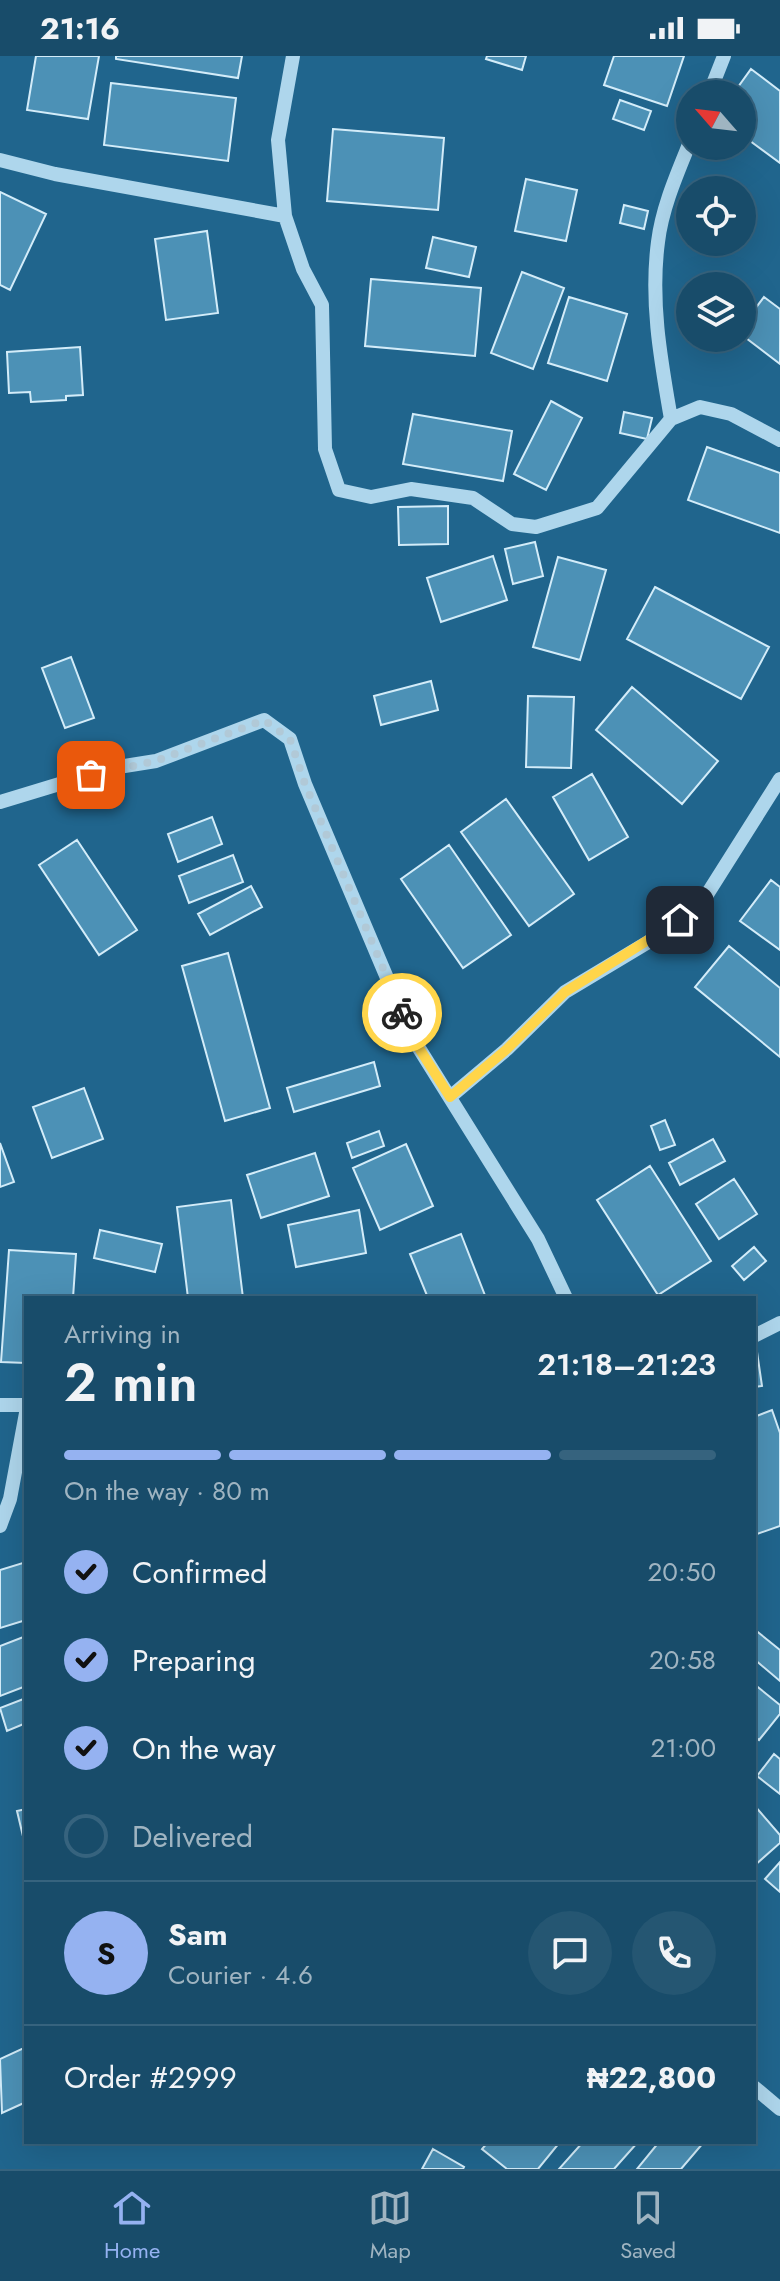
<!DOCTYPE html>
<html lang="en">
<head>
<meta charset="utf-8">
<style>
	:root { --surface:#184c6a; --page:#255672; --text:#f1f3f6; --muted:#9fb4c1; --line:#36637e; --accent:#95b2f1 }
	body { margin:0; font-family:Jost,sans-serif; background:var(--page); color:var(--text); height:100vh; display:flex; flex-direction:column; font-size:30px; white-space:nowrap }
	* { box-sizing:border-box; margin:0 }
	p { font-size:26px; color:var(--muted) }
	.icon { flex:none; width:44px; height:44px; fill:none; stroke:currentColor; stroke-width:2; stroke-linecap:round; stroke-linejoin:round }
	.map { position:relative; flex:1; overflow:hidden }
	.sheet { position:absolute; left:24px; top:1240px; width:732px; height:848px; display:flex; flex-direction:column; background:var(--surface); border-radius:0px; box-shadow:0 8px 32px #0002,0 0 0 2px var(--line) }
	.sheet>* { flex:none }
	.needle { width:52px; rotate:298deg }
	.fabs { position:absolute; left:676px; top:24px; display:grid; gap:16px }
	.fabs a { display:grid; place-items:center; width:80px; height:80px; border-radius:50%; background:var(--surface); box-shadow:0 8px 32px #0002,0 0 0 2px var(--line); font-size:40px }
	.pin { position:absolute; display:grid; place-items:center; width:68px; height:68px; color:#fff; margin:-34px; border-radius:16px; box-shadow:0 4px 12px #0006 }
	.courier { position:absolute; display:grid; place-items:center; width:80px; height:80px; margin:-40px; border:6px solid #ffd54a; border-radius:50%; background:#fff; color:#222; box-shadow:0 2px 10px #0007 }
	.overview em { font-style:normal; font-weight:600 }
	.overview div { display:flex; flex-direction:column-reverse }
	.overview { display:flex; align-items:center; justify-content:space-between; height:136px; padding:0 40px }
	h1 { font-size:52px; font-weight:600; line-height:60px }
	.bar { display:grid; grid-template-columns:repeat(4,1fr); gap:12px 8px; align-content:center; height:96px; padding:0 40px }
	.bar i { height:10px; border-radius:6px; background:var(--line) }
	.bar .selected { background:var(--accent) }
	.bar p { grid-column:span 4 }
	.line { display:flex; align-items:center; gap:20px; padding:0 40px; border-top:2px solid var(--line) }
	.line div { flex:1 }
	.round { display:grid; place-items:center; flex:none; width:84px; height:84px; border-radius:42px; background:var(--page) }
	ol { padding:0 40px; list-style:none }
	li { display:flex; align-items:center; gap:24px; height:88px }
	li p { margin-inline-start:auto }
	li .icon { padding:8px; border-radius:50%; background:var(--accent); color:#111; stroke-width:4 }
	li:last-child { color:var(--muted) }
	li i { width:44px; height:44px; border:4px solid var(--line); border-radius:50% }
	.status { display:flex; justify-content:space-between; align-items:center; height:56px; padding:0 40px; background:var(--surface); direction:ltr }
	.status svg { height:22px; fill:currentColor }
	.tab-bar { display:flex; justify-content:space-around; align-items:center; height:112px; border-top:2px solid var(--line); background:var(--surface); font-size:22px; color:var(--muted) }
	.tab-bar a { display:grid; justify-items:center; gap:4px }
	.tab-bar .selected { color:var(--accent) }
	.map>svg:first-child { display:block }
	.building { fill:#4c91b6; stroke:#d3ecf9; stroke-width:2 }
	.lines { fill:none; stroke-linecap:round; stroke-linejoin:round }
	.minor { stroke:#aed6ec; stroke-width:14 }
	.done { stroke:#b1c9d7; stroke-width:8; stroke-dasharray:0 14.4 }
	.route { stroke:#ffd54a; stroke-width:10 }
</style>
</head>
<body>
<div class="status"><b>21:16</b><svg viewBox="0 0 49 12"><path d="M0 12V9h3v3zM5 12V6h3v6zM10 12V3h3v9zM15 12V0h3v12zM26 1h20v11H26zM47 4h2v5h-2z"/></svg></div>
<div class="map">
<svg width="780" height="2113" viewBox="0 0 780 2113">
	<rect width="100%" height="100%" fill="#20658d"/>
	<path class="building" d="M36,0H99L88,63L27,54Z
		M116,0H242L238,22L116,3Z
		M487,0H526L522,14L486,3Z
		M614,0H684L667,50L604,29Z
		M751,13L780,35V107L742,79V38H733Z
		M111,27L236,42L228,105L104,89Z
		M620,44L651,55L644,74L613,63Z
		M333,73L444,82L438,154L327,145Z
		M526,123L577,134L566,185L515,175Z
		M0,136L46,158L10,234L0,229Z
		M624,149L648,155L644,173L620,167Z
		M207,175L218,257L166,264L155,183Z
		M433,181L476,191L469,221L426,212Z
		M522,216L564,232L533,313L491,297Z
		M371,223L481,232L475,300L365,290Z
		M569,241L627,258L607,325L548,307Z
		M764,241L780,253V308L742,279V270Z
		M80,291L83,339L66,340V344L31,346L30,336L9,337L7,296Z
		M551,345L582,362L546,434L514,418Z
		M624,356L652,362L647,383L620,377Z
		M413,358L512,375L503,425L403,408Z
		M707,391L780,417V477L688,444Z
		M448,450V488L399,489L398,451Z
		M535,486L543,520L513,528L505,493Z
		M493,500L507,544L441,566L427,522Z
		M558,501L606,514L580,604L533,591Z
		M655,531L769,591L741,643L627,583Z
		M71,601L94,662L65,672L42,612Z
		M431,625L438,654L381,669L374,640Z
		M632,631L718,705L682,748L596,674Z
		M528,640L574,641L571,712L526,711Z
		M592,718L628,781L589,804L553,741Z
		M506,743L574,838L529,870L461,776Z
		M212,761L222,788L178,806L168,778Z
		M77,784L137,874L99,899L39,809Z
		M449,789L511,879L463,912L401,823Z
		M233,799L243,826L189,847L179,820Z
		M771,824L780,831V894L740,865Z
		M251,830L262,851L210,879L198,858Z
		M729,890L780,932V1001L695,931Z
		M228,897L270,1052L225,1065L182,910Z
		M374,1006L380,1030L294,1056L287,1032Z
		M84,1032L103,1083L52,1102L33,1051Z
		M665,1064L675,1089L660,1094L651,1070Z
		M379,1075L384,1090L352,1102L347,1087Z
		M713,1083L725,1105L680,1129L669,1107Z
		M0,1087L14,1126L0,1131Z
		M406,1088L433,1150L380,1174L353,1112Z
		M315,1097L329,1140L261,1162L247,1119Z
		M650,1110L711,1205L658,1239L597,1144Z
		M734,1123L757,1158L719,1183L696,1148Z
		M231,1144L243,1242H188L177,1151Z
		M359,1154L366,1197L296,1211L288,1169Z
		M100,1174L162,1188L155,1216L94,1202Z
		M461,1178L486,1242H428L410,1198Z
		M754,1191L766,1205L744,1224L732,1210Z
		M9,1194L76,1198L73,1242H26V1307L1,1306Z
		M757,1296L762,1330L754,1331V1297Z
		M772,1354L780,1377V1470L754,1479V1361Z
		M26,1506V1564L0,1572V1514Z
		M754,1573L780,1594V1625L754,1603Z
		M26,1580V1630L0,1640V1590Z
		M754,1628L780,1649V1658L759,1684L754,1680Z
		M26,1642V1667L7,1675L0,1652Z
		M774,1698L780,1703V1738L757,1720Z
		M754,1749L780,1779V1787L754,1810Z
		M26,1753V1793L17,1755Z
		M780,1806V1836L765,1823Z
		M26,1991V2046L2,2057L0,2003Z
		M488,2086H560L538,2113H507L482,2093Z
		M583,2086H638L614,2113H559Z
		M659,2086H704L681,2113H637Z
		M433,2093L464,2111L463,2113H422Z"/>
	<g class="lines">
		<path class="minor" d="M293,0L278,84L285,160L303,213L322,249L325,393L339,434L371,441L411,433L473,442L512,468L536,471L597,452L671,363L700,351L731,358L780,384
			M709,38L724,0
			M0,104L55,118L285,160
			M671,363C661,305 650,246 658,186C662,152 677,118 690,86
			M0,746L112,712L156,705L264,664L290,683L305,728L412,981L538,1183L566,1242
			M450,1041L507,993L565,936L660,879L701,848L780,723
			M754,1280L780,1267
			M0,1349H26
			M0,1470L10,1443L26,1357
			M754,2031L780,2053"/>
	</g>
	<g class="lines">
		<path class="done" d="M91,719L156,705L264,664L290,683L305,728L402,957"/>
		<path class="route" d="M402,957L412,981L450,1041L507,993L565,936L680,864"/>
	</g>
</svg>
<div class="fabs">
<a><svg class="needle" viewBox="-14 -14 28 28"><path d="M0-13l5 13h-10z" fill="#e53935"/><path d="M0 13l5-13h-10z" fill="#9fb4c1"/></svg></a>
<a><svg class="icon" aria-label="locate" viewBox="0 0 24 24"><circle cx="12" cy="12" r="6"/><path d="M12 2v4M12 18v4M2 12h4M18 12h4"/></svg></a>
<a><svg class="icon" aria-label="layers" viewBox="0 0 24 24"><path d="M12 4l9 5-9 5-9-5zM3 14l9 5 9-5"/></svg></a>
</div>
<div class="pin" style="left:91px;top:719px;background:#ea580c"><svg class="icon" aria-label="bag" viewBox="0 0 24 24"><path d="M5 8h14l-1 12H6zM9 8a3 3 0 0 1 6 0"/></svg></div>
<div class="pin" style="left:680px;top:864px;background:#1f2937"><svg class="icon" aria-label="home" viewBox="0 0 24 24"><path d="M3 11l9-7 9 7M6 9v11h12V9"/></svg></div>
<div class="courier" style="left:402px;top:957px"><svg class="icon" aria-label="bike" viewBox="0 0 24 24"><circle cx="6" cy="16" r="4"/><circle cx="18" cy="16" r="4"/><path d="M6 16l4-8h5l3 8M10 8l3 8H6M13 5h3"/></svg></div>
<section class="sheet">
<div class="overview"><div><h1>2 min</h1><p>Arriving in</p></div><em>21:18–21:23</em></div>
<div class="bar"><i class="selected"></i><i class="selected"></i><i class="selected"></i><i></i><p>On the way · 80 m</p></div>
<ol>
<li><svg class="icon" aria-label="check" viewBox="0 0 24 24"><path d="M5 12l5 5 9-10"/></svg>Confirmed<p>20:50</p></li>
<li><svg class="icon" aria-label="check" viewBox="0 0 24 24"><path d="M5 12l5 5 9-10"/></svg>Preparing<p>20:58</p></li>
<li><svg class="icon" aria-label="check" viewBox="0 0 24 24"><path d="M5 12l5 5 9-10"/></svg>On the way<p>21:00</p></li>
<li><i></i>Delivered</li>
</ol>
<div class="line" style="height:144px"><b class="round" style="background:var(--accent);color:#111">S</b><div><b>Sam</b><p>Courier · 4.6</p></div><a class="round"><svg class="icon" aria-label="chat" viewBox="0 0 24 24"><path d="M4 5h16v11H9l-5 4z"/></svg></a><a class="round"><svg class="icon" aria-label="phone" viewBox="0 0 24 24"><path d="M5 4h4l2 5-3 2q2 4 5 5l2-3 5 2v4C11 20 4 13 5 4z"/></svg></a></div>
<div class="line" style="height:104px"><div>Order #2999</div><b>₦22,800</b></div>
</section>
</div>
<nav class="tab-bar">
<a class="selected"><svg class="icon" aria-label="home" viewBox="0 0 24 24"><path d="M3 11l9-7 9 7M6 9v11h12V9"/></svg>Home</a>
<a><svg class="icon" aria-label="map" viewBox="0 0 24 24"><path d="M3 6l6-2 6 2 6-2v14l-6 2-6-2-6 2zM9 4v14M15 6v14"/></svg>Map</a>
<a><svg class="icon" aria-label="saved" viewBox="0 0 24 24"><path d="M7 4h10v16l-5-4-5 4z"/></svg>Saved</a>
</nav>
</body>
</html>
